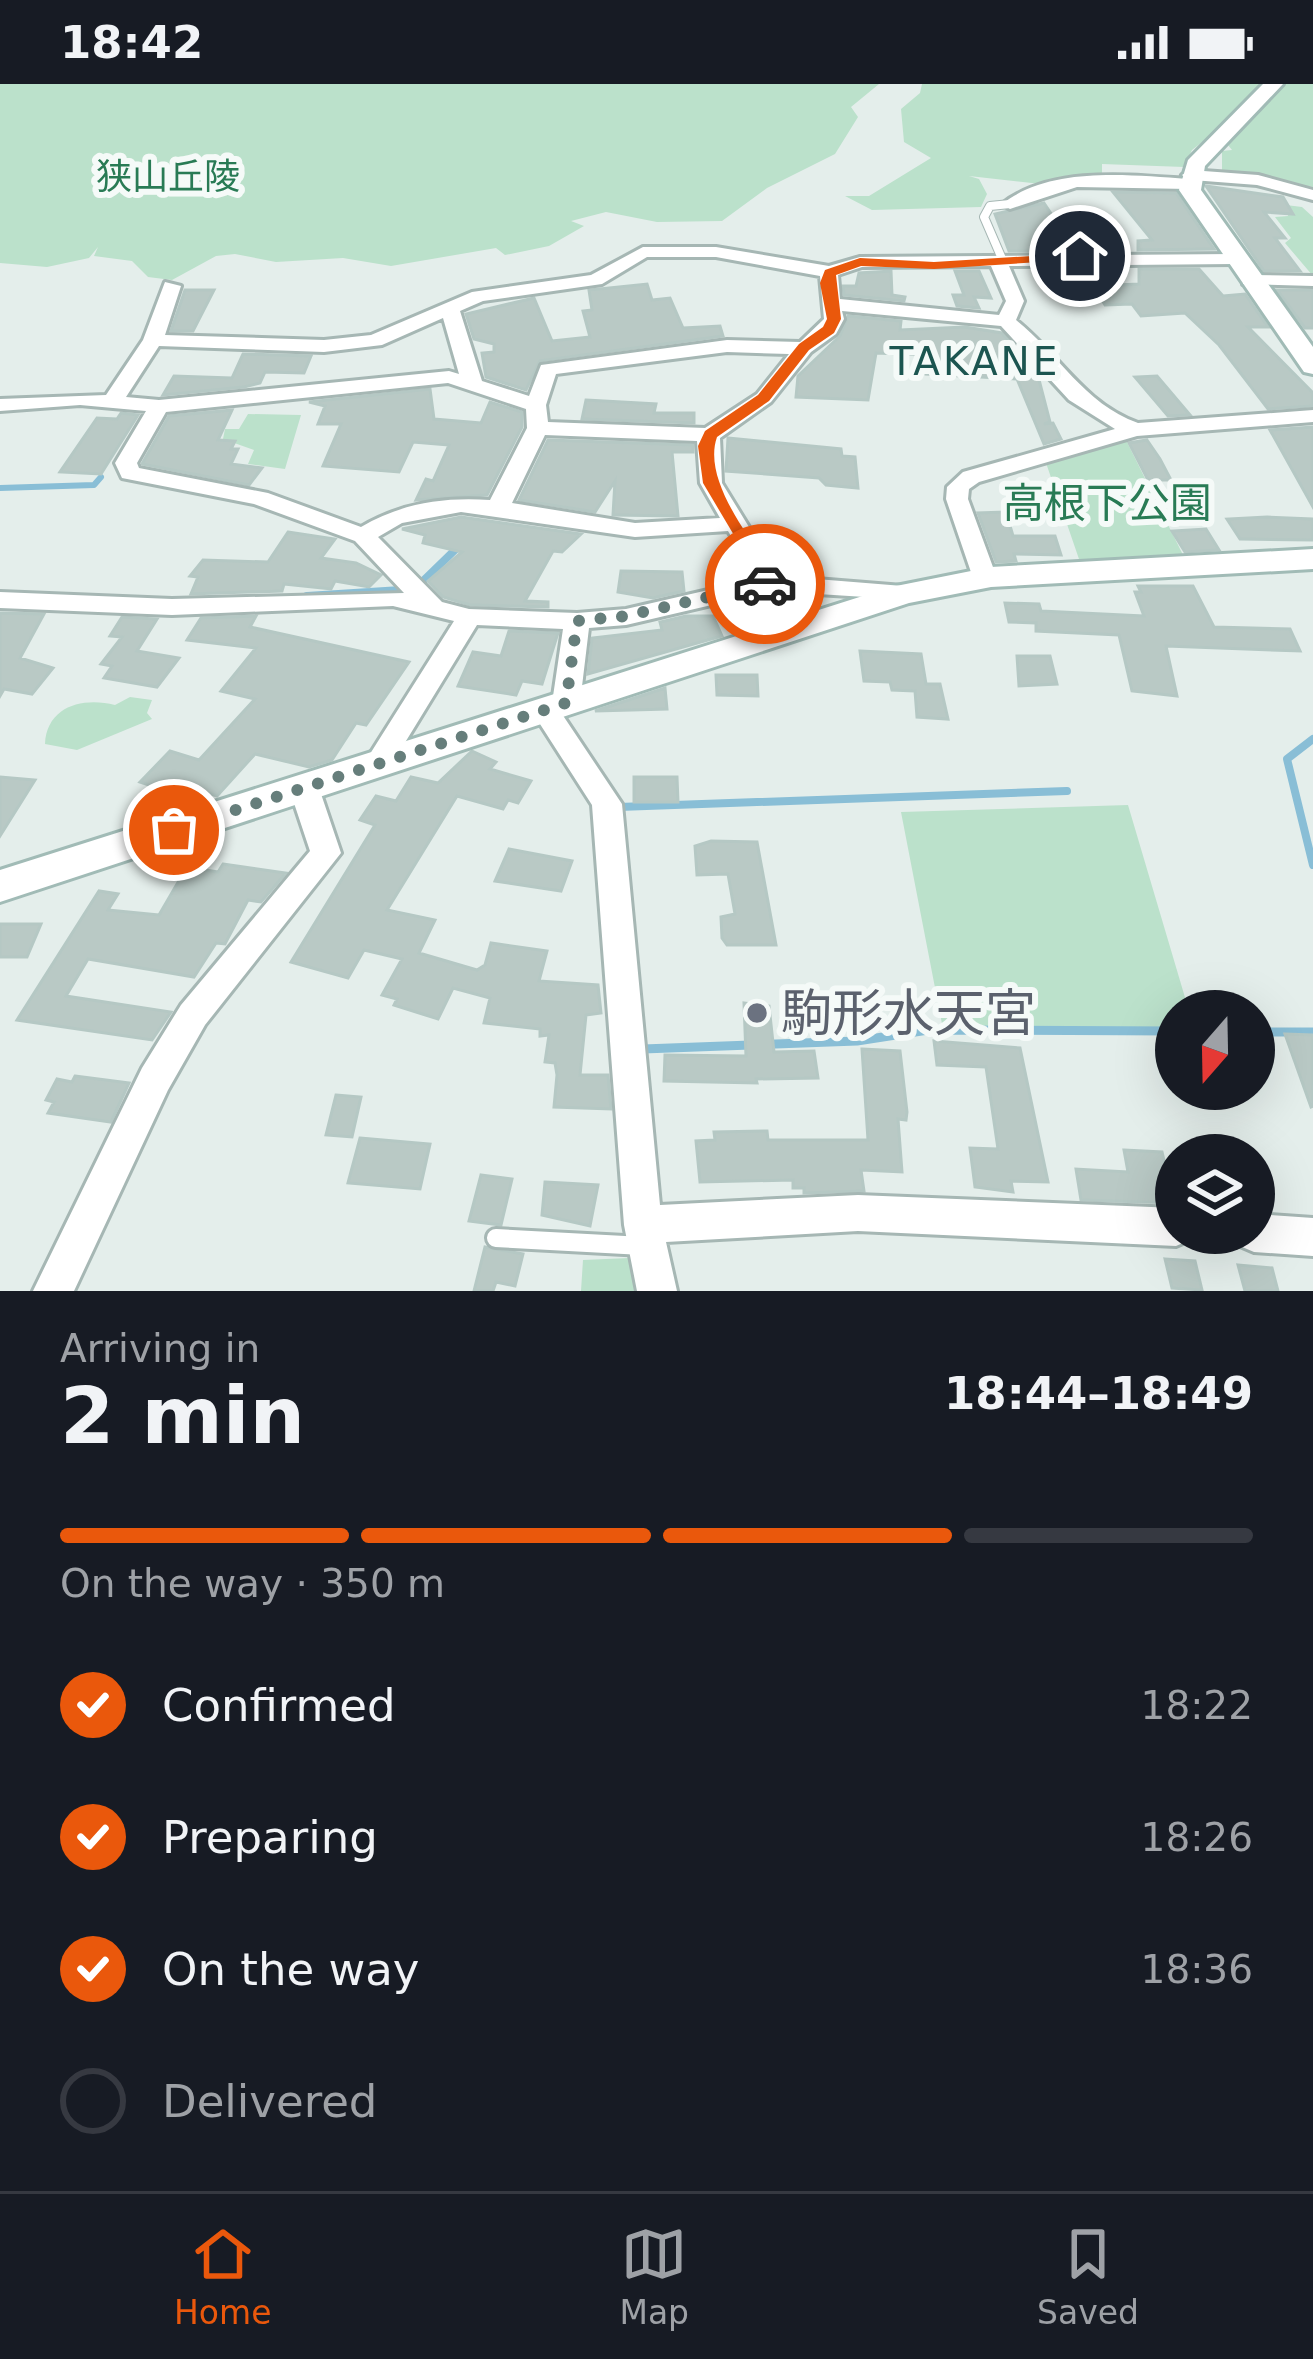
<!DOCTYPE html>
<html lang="en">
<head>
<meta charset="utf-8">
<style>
	:root { --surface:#171b24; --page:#242831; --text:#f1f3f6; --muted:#9ea1a6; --line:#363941; --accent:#ea580c }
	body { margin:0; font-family:"DejaVu Sans","Noto Sans JP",sans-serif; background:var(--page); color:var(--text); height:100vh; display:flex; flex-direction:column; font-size:45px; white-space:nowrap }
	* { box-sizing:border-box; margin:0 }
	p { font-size:39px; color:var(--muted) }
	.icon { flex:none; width:66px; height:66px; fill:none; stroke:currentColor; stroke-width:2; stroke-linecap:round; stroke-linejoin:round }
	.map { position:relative; height:1207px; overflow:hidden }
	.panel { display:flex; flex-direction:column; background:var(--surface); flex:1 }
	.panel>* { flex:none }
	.needle { width:78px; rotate:200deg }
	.fabs { position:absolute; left:1155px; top:906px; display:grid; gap:24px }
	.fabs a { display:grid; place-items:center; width:120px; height:120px; border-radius:50%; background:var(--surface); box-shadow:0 12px 48px #0002; font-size:60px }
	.pin { position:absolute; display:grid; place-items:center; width:102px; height:102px; color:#fff; margin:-51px; border:6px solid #fff; border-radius:50%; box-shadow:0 3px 12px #0007 }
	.courier { position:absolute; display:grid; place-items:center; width:120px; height:120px; margin:-60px; border:9px solid #ea580c; border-radius:50%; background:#fff; color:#222; box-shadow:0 3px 15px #0007 }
	.summary em { font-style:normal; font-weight:700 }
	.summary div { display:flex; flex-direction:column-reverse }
	.summary { display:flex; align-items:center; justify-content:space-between; height:204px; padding:0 60px }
	h1 { font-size:78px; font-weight:700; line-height:90px }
	.bar { display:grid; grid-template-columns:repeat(4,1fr); gap:18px 12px; align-content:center; height:144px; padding:0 60px }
	.bar i { height:15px; border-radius:9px; background:var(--line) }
	.bar .current { background:var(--accent) }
	.bar p { grid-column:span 4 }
	ol { padding:0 60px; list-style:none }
	li { display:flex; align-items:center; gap:36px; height:132px }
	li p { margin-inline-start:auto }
	li .icon { padding:12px; border-radius:50%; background:var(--accent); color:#fff; stroke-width:4 }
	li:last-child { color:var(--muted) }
	li i { width:66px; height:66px; border:6px solid var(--line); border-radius:50% }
	.status { display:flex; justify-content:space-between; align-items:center; height:84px; padding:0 60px; background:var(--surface); direction:ltr }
	.status svg { height:33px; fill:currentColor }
	.dock { display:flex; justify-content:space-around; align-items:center; height:168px; border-top:3px solid var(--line); background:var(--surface); font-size:33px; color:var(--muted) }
	.dock a { display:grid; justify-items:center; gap:6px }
	.dock .current { color:var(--accent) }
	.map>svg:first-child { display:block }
	.green { fill:#bbe1cb }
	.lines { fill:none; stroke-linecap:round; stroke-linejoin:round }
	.stream-far2 { stroke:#89bed6; stroke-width:6 }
	.stream-far1 { stroke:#89bed6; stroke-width:8 }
	.stream { stroke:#89bed6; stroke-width:9 }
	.building { fill:#b9c9c5; stroke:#b5c8c4; stroke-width:3 }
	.lane-far1-casing { stroke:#a6b7b4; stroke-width:10 }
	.lane-casing { stroke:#a6b7b4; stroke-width:24 }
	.street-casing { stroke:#a6b7b4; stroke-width:6 }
	.secondary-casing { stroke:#a1bbb6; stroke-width:6 }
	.lane-far1 { stroke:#fff; stroke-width:8 }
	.lane { stroke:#fff; stroke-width:18 }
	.street { fill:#fff; fill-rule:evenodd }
	.secondary { fill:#fff; fill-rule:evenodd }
	.route { fill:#ea580c }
	.done { stroke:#667e7b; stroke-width:12; stroke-dasharray:0 21.6 }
	.worship-dot { fill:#6b7280; stroke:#f5faf8; stroke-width:4.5 }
	.labels { text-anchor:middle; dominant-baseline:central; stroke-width:12; stroke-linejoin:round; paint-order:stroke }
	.far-park-label { font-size:36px; fill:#297b55; stroke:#f5faf8 }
	.far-neighbourhood-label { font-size:39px; letter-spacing:3px; fill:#1c5550; stroke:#f5faf8 }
	.park-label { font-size:42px; fill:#297b55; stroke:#f5faf8 }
	.near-worship-label { font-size:51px; fill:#5b616d; stroke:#f5faf8; text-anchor:start }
</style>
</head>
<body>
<div class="status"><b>18:42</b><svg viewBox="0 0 49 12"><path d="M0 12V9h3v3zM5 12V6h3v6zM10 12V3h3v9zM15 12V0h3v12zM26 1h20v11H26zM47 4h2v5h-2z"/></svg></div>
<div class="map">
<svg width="1313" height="1207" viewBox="0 0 1313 1207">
	<rect width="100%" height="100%" fill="#e4eeeb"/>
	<path class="green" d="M0,0H879L851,23L858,33L835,70L767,104L722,137L657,138L606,128L571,137L584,142L549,162L505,171L496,164L391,182L343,174L276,178L235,170L216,172L172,196L148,193L132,177L94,172L98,163L89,174L47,183L0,179Z
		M922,0H1313V103L1222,91V67L1232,66L1228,61L1234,55L1215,48L1192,66L1184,83L1102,80V93L1050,101L969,92L979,95L987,110L981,123L872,126L845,112H869L931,74L904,58L901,25L920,9Z
		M1286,121L1302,123L1313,133V192L1285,159L1291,154L1275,133L1288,132Z
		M248,330L301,331L285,385L248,380L254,366L223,355L225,345H239Z
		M1126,356L1183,471L1080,478L1045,376Z
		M130,613L152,616L147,629L152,635L77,666L45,660C47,622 83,613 115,621Z
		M1128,721L1189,927H1176V945H943L901,728Z
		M629,1174L636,1207H581L583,1176Z"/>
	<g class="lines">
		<path class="stream-far2" d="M0,404L94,401L101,393"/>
		<path class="stream-far1" d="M423,497L459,462
			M307,512L401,506
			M620,729L619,723L1067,707
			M1313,781L1287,675L1313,655"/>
		<path class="stream" d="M1254,948H1313
			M643,965L857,957L928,946L1176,947"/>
	</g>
	<path class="building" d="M1206,102L1283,113L1293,130L1264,128L1285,154H1275L1300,187H1264Z
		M1113,108L1176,109L1214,165L1138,166V157L1152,156Z
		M1044,119L1076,167H1009L995,130Z
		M1139,185H1199L1223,212L1245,210L1268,243H1248L1313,309V322L1268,325L1219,261L1185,229L1141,232L1132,220L1105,221L1094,202L1139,200Z
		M891,187L892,211L905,213L904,217L844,211L843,202H856L859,189Z
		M955,187H979L991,214L974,213L979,224L957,222L953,211H964Z
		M647,200L652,216L670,214L683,244L720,242L723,252L540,277L526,306L486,293L482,269L494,268V260L474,255L466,230L534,214L552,257L590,253L583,227L592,226L589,206Z
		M185,206H214L193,247H171Z
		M1277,206H1313V244H1305Z
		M848,232L901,237L900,246L965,243L1002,249L1037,288L1050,338L1044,340L1053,339L1061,355L1044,360L1017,295L926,290L925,271L876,269L868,316L796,313L798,292L840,252Z
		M243,270L311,272L304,289L265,288L260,299L244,303L163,311L174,292L232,294Z
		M1157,292L1190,331L1168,332L1135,293Z
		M430,305L434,335L481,339L490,318L522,328V343L487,411L416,416L426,395L433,397L449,361L413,358L399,388L323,382L341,340H318L325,322L309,318Z
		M586,316L656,320L654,329H694V339L582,335Z
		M232,326L218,356L235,357L231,365H238L231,380L262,384L249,401L142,380L169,332Z
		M121,329L138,331L101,390L60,388L97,334L117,335Z
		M1313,343V423L1270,346Z
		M728,354L841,365L842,372L855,373L858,404L826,401L819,394L726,387Z
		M548,356L693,361V368H672L678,432L613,431L615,397L595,428L519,416Z
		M1147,356L1160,375L1171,396H1148L1129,359Z
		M1006,428L1013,452H1055L1061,471L1014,470L1016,477L996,478L978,429Z
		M461,433L581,450L562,468L553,467L525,517L548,518V523L470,521L443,513L428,497L462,468L423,459L425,451L402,445Z
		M1267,433L1313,435V456L1240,455L1227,435Z
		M1206,445L1219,466L1185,468L1172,447Z
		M288,448L335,455L321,474L356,479L381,491L369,503L335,497L331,505L284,500L282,507L191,510L198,493L190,492L203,476L268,478Z
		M621,487L682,488L684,507L653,514L618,508Z
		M1138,502H1193L1214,543L1290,545L1300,567L1166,562L1177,612L1132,607L1119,551L1036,547V539L1009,538L1005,519L1039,520L1041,527L1144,532L1135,508H1141Z
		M771,512H784L786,532L754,533L757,541L733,546L729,521Z
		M0,529L44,530L20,574L53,584L32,610L4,605L0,612Z
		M256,532L250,543L409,578L366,641L356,639L332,676L309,683L255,670L217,712L195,705L188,714L140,698L170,667L199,676L255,615L221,607L256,564L187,556L201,534Z
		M686,532H713L722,552L588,590L592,554L662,546L660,538Z
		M122,533L157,535L137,567L179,574L157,603L104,594L112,582L101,580L122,553L110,552Z
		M509,547L558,549L542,600L522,597L516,611L458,602L473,568L501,572Z
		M860,567L921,570L926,600H940L948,635L917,633L915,607L892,606L890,598L864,597Z
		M1017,572H1050L1057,600L1019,602Z
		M716,591H757L758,612L717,611Z
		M665,604L667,625L595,627Z
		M472,667L496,678L490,685L531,697L518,719L508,716L503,725L457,712L387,826L435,836L419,869L477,886L485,881L491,859L547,867L539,897L598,901L601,929L586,931L580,991H608L611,1025L554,1023L557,991L555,979L545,978L549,951L540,952V945L484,939L490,914L453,904L438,935L394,921L397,915L382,911L402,875L364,866L348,894L291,878L375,741L360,736L376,712L396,717L411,693L438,699Z
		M0,693L35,696L0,752Z
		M634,693H677L678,718H634Z
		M711,757L757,758L776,861H727L722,854L721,833L735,830L728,790L697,791L695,762Z
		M509,765L572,777L561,807L495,797Z
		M223,780L286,789L261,818L248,816L225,860L216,859L194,893L88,875L66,912L171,928L152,956L17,936L99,807L118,810L108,826L159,831L187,783L218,788Z
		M0,840H41L27,873H0Z
		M744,919L769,922L774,968L814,967L818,994L756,995L757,999L664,997L665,971L746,972Z
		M1285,950L1313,951V1022L1311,1023Z
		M934,957L1020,964L1048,1098L1011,1097L1013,1108L975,1103L970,1064L998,1065L986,983L937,981Z
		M862,965L900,967L907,1028L906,1036L898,1035L902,1088L861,1086L864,1107L804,1109V1104H793V1096L700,1098L696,1057L715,1056L714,1048L767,1047L768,1056H868Z
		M75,992L129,999L111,1038L48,1029L54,1018L46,1016L57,995L72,998Z
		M336,1011L361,1013L352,1053L326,1051Z
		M360,1054L430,1060L420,1105L348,1099Z
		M1124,1066L1162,1068L1174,1119L1081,1116L1076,1085L1128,1088Z
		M481,1091L512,1095L501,1141L469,1137Z
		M545,1098L598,1101L590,1142L542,1131Z
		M485,1163L523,1170L515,1202L496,1198L493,1207H474Z
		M1165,1175L1195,1177L1202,1206L1172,1204Z
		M1238,1181L1272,1184L1278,1207H1245Z"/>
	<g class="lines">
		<g class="lane-far1-casing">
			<path id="lane-far1" d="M1003,177L984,133L990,122L1010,120"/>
		</g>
		<g class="lane-casing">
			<path id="lane" d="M496,1154L643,1162"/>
		</g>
		<g class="street-casing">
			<path id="street" d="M1190,86L1258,91L1313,106V116L1257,101L1192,96L1197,100L1189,105L1077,103L1010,125L1002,120C1051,82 1128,91 1187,95L1182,91Z
				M643,163H716L829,182L860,173L1234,170L1243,175L1234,180L1009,182L1024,217L1016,236C1060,271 1083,319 1138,339L1313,326V338L1137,352L979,398L969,405L968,415L997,494L985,502L973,494L946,415L947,403L963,388L1115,345L1069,316L1001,242L842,227L844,235L836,250L811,268L771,318L720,354L722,399L779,492L903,502L912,504L915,510L912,516L771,507L626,541L589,544L580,619L576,626L560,627L622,720L660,1121L858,1111L1176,1124V1149H1193L1190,1156L1176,1162L858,1147L666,1158L677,1207H637L624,1141L592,721L531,626L535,619H552L563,545L477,541L387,688H367L363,681L454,537L393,522L172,531L0,524V508L172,515L404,509L355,457L254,420L122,394L115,379L146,327L80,321L0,327V315L106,311L143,256L165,198L181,202L165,251L324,256L371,251L472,208L591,191ZM647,173H716L820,192L824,235L800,258L727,256L541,281L529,312L482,297L460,227L483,217L602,200ZM991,182L1006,217L999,231L840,215L838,191L862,183ZM443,234L459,290L449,287L159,316L126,313L159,262L324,268L382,261ZM727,268L789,270L757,310L705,344L548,338L546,321L556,290ZM448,299L526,325L527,344L490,416C443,413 402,419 361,443L268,409L139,384L137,379L166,328ZM545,351L697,357L700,399L720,434L635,439L512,419ZM461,428L635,453L728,447L756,495L626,525L577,529L469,525L442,518L378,453L402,439Z
				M1249,191L1313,192V202L1243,200V192Z
				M304,693L314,696L319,704L341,769L205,941L168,1006L74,1207H33L142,984L181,921L310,767L289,704L294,696Z
				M1254,1130L1313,1134V1172L1254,1168L1240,1162L1235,1149H1254Z"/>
		</g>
		<g class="secondary-casing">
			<path id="secondary" d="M1263,0H1283L1205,82L1201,106L1313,263V290L1304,288L1179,106L1188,76Z
				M1313,465V485L991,503L909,519L0,818V786L891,503L991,483Z"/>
		</g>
		<use href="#lane-far1" class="lane-far1"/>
		<use href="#lane" class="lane"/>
		<use href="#street" class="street"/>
		<use href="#secondary" class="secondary"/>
	</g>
	<path class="route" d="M1080,169L1085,175L934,185L861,182L836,191L841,235L834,249L809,266L769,317L717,353C701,399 757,462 780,499L759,504L760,495L703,399L698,362L705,347L758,311L799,260L823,243L827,235L820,199L825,186L860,174L934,178Z"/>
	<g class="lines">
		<path class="done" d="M174,746L566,619L577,537L626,532L765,500"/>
	</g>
	<circle class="worship-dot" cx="757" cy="929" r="12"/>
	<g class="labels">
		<g class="far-park-label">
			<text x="168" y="92">狭山丘陵</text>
		</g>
		<g class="far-neighbourhood-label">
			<text x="975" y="277">TAKANE</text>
		</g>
		<g class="park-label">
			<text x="1107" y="419">高根下公園</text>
		</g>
		<g class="near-worship-label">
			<text x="781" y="929">駒形水天宮</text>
		</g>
	</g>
</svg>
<div class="fabs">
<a><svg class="needle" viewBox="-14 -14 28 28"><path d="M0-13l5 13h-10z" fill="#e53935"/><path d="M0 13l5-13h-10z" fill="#9ea1a6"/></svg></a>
<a><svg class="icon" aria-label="layers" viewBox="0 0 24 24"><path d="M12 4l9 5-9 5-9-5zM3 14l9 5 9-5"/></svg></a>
</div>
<div class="pin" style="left:174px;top:746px;background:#ea580c"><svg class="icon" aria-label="bag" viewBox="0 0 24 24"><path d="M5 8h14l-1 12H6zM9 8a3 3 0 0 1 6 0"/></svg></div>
<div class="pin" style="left:1080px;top:172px;background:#1f2937"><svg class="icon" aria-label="home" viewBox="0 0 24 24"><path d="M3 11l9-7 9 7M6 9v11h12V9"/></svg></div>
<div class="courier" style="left:765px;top:500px"><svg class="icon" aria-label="car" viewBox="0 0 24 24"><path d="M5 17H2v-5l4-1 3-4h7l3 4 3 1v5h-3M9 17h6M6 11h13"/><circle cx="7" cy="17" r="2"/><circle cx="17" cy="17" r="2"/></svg></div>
</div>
<section class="panel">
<div class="summary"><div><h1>2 min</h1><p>Arriving in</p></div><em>18:44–18:49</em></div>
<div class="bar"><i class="current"></i><i class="current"></i><i class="current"></i><i></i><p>On the way · 350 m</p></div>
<ol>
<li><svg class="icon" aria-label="check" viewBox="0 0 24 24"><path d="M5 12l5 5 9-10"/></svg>Confirmed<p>18:22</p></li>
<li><svg class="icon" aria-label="check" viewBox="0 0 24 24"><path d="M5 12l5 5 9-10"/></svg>Preparing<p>18:26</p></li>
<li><svg class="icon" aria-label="check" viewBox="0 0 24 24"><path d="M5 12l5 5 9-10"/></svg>On the way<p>18:36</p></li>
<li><i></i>Delivered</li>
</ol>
</section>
<nav class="dock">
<a class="current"><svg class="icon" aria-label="home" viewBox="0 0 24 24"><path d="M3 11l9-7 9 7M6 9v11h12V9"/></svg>Home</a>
<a><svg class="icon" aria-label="map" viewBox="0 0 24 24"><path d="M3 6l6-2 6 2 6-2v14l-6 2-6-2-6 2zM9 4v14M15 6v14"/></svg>Map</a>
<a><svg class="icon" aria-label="saved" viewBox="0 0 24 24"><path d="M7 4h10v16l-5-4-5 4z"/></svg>Saved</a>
</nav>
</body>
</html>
